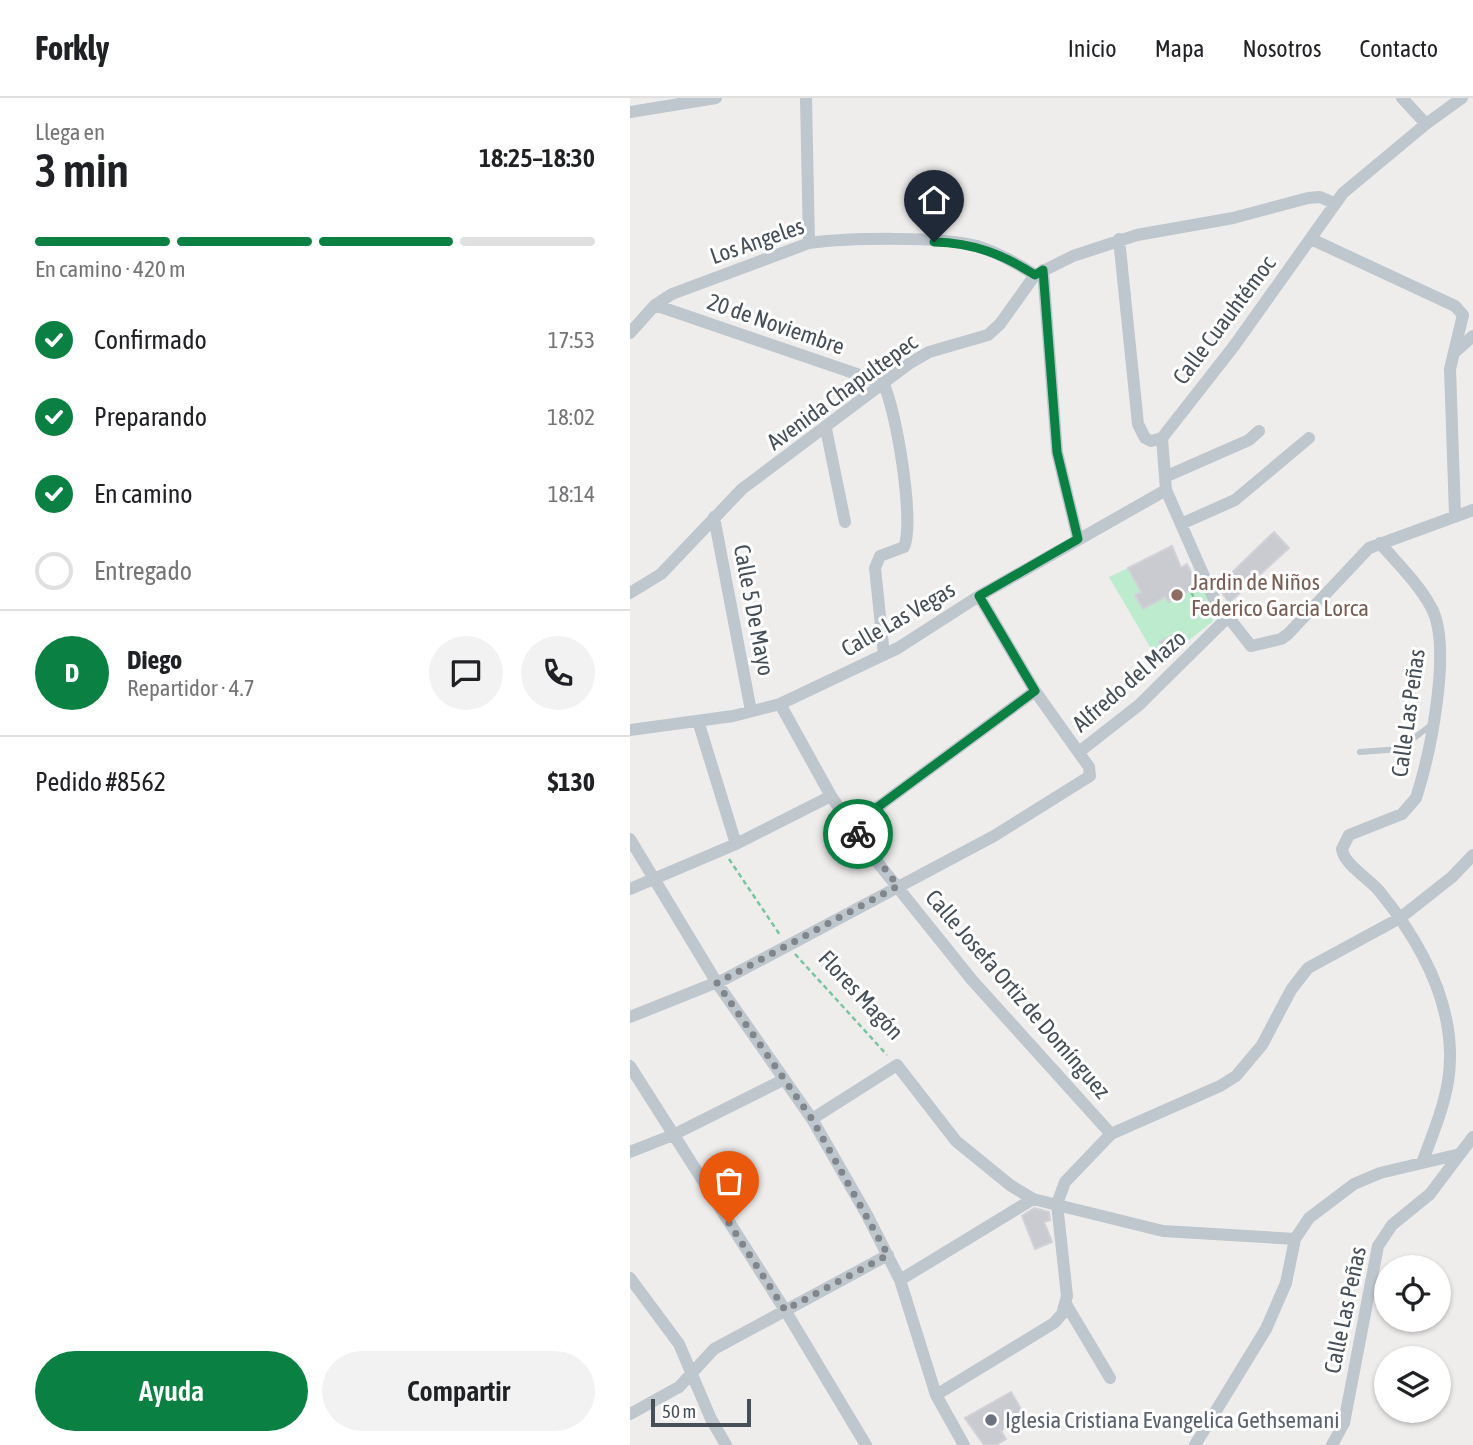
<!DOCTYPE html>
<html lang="es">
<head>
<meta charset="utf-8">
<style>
	:root { --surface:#fff; --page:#f2f2f2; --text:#202124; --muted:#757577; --line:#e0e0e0; --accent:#0b8043 }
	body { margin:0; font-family:"Asap Condensed",sans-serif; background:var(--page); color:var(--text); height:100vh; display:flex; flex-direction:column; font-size:26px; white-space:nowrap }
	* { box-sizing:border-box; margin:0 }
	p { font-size:23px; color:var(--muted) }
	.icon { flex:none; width:38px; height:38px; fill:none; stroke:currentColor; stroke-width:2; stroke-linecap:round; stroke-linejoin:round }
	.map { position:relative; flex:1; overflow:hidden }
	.side { display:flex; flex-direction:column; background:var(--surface); width:630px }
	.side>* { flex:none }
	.fabs { position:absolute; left:744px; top:1157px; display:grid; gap:14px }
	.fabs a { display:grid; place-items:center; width:77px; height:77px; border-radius:50%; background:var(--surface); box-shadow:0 2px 5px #0004; font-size:35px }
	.scale { position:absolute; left:21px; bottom:18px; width:100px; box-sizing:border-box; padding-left:7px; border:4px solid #464f58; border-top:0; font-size:19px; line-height:24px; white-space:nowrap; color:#464f58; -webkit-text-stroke:5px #fff; paint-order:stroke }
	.pin { position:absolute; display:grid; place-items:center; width:60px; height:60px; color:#fff; margin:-72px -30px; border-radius:50% 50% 50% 0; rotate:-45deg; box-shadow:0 0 7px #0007 }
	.pin .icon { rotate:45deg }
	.courier { position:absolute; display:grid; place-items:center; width:70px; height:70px; margin:-35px; border:5px solid #0b8043; border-radius:50%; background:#fff; color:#222; box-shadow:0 2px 9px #0007 }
	.headline em { font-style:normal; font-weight:600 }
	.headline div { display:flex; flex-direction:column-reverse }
	.headline { display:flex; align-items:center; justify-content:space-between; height:119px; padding:0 35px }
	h1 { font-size:46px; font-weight:600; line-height:52px }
	.bar { display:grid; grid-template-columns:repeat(4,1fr); gap:10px 7px; align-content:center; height:84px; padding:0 35px }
	.bar i { height:9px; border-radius:5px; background:var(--line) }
	.bar .selected { background:var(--accent) }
	.bar p { grid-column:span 4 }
	.line { display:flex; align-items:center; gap:18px; padding:0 35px; border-top:2px solid var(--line) }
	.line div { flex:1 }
	.round { display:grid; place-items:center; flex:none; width:74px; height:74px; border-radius:37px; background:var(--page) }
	ol { padding:0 35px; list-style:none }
	li { display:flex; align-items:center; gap:21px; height:77px }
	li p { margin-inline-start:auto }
	li .icon { padding:7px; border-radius:50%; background:var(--accent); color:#fff; stroke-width:4 }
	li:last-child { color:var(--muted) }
	li i { width:38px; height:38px; border:4px solid var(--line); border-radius:50% }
	.cta { display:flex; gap:14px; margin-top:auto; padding:14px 35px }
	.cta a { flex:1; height:80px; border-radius:42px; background:var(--accent); color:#fff; font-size:28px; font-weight:600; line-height:80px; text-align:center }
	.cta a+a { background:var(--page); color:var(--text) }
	header { display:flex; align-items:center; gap:42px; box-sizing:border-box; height:98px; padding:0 35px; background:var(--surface); border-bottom:2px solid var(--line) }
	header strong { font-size:33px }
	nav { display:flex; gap:38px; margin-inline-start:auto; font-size:24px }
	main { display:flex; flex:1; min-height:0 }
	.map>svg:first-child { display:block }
	.green { fill:#bcebce }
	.building { fill:#cacbd1; stroke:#d0d2d7; stroke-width:2 }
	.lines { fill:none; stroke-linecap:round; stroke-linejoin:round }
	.path { stroke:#76c69f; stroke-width:2.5; stroke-dasharray:5 3.5; stroke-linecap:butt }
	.service { stroke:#bec6ce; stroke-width:6 }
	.minor { stroke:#bec6ce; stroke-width:12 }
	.done { stroke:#81868c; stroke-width:7; stroke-dasharray:0 12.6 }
	.route { stroke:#0b8043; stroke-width:9 }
	.education-dot { fill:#8d6e63; stroke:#fff; stroke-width:2.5 }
	.worship-dot { fill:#6b7280; stroke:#fff; stroke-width:2.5 }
	.labels { text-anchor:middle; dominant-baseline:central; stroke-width:6; stroke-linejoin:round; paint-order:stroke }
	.street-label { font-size:23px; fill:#464f58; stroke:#fff }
	.education-label { font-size:23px; fill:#785e54; stroke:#fff; text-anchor:start }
	.worship-label { font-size:23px; fill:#5b616d; stroke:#fff; text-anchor:start }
</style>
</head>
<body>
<header>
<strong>Forkly</strong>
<nav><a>Inicio</a><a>Mapa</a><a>Nosotros</a><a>Contacto</a></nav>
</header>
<main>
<section class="side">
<div class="headline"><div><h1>3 min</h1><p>Llega en</p></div><em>18:25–18:30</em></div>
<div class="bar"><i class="selected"></i><i class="selected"></i><i class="selected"></i><i></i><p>En camino · 420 m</p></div>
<ol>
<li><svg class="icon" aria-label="check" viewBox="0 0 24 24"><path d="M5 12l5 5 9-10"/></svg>Confirmado<p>17:53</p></li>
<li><svg class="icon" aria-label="check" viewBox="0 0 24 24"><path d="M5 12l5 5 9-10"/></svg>Preparando<p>18:02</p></li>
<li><svg class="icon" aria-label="check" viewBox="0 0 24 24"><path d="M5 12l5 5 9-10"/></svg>En camino<p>18:14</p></li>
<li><i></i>Entregado</li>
</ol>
<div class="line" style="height:126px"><b class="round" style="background:var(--accent);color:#fff">D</b><div><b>Diego</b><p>Repartidor · 4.7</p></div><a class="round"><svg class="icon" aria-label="chat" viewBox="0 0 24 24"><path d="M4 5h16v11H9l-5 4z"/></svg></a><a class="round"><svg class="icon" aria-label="phone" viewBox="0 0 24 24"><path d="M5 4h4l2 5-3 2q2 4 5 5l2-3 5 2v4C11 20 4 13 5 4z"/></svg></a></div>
<div class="line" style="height:91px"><div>Pedido #8562</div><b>$130</b></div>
<div class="cta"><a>Ayuda</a><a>Compartir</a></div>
</section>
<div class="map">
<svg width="843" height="1347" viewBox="0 0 843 1347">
	<rect width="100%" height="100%" fill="#efecec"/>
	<path class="green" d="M498,470L510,494L506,497L513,511L534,499L538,503L572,488L586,516L582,524L549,550L542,537L530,543L538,559L530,566L479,479Z"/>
	<path class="building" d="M644,434L659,450L599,505L588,488Z
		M542,448L551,470L557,466L568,488L538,504L535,499L513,511L505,497L511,494L498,470Z
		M542,537L548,548L535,555L529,544Z
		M404,1110L419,1114L420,1122L414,1124L422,1144L405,1151L392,1118Z
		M381,1294L394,1316L371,1333L376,1341L366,1347H354L335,1320Z"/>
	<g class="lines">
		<path class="path" d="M595,493L606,482
			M561,494L577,523
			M99,761L150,837
			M165,856L257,957"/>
		<path class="service" d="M730,654L770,651L801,627"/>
		<path class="minor" d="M176,0L179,145
			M772,0L796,26
			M832,0L796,26L713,95L604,248L532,340L536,392L584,501L621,548L651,541L658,536L739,450L843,412
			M0,14L86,0
			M489,141L508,326L515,340L521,343L532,340
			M681,141L825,208L833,217
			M413,172L427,354L448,441
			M25,207L253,285C266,310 285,424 274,449L250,458L245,470L254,557
			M0,235L25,207L42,196L179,145C218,140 311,138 347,148C369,155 386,165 405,177
			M825,254L843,238
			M196,331L215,424
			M537,378L619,342L629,333
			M825,416L820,271L833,217
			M84,419L121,613
			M551,426L605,402L679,340
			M750,445C767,465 789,486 801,509C823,548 800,657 786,700L772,716L719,737L712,751C714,767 740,781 750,794C793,847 829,914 818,984C813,1012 802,1038 792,1065
			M0,495L31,476L112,391L280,265L299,254L358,237L370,226L405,177L443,158L507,137L603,120L678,100L690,99L704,105
			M150,606L201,698L244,760L342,882L481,1036
			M68,623L106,746
			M0,632L103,618L150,606L268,550L349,498L536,392
			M449,654L509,607L597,520
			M222,728L405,593
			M0,741L87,885L182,1021L237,1117L270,1182L306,1297L334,1347
			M0,791L106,746L201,698
			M0,919L95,881L364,738L460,678L459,669L405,593L349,498
			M0,968L155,1212L236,1347
			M182,1021L267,967L326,1043L380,1087L403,1101L533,1133L665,1141
			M0,1054L43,1037L153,982
			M0,1180L49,1246L81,1321L96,1347
			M270,1182L403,1101
			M436,1206L480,1280
			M306,1297L424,1225L432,1216L437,1198L427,1106L435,1084L481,1036L590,988L606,978L632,947L661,892L678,870L770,820L822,779L843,757
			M0,1316L49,1289L84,1251L258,1157
			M565,1347L636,1231L656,1185L665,1141L679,1120L724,1086L750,1075L830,1056L843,1039
			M702,1347L714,1325L748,1148L762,1127L800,1096L830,1056"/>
	</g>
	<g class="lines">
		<path class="done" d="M99,1125L155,1212L258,1157L182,1021L87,885L268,788L228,736"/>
		<path class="route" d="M228,736L222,728L405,593L349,498L448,441L427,354L413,172L405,177C372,156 344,145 304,144"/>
	</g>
	<circle class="education-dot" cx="547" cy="497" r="7"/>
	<circle class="worship-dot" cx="361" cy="1322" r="7"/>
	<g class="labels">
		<g class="street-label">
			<text transform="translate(127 143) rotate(-19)">Los Angeles</text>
			<text transform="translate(594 222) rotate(-53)">Calle Cuauhtémoc</text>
			<text transform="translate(146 226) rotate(19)">20 de Noviembre</text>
			<text transform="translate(212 294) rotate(-36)">Avenida Chapultepec</text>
			<text transform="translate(124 512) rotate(79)">Calle 5 De Mayo</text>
			<text transform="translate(268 521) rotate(-30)">Calle Las Vegas</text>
			<text transform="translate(499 583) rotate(-41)">Alfredo del Mazo</text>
			<text transform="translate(778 615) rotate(-82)">Calle Las Peñas</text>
			<text transform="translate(388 896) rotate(49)">Calle Josefa Ortiz de Domínguez</text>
			<text transform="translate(231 897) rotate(47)">Flores Magón</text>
			<text transform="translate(715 1212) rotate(-78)">Calle Las Peñas</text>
		</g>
		<g class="education-label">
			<text x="561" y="484">Jardin de Niños<tspan x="561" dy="26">Federico Garcia Lorca</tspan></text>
		</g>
		<g class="worship-label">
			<text x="375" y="1322">Iglesia Cristiana Evangelica Gethsemani</text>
		</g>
	</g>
</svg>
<div class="fabs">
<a><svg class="icon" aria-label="locate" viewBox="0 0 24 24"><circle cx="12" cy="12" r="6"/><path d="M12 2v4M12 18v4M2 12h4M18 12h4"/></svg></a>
<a><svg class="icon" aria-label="layers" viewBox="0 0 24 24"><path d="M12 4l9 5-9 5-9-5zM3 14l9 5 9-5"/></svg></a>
</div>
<div class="scale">50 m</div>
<div class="pin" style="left:99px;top:1125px;background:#ea580c"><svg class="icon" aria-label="bag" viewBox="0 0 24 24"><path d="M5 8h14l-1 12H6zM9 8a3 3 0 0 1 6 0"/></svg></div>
<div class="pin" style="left:304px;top:144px;background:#1f2937"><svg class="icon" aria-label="home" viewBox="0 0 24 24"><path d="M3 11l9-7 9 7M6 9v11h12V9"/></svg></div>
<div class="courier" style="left:228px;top:736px"><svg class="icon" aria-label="bike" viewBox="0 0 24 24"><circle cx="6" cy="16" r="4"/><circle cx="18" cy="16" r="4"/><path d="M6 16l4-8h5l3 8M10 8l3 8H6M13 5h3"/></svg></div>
</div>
</main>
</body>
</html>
